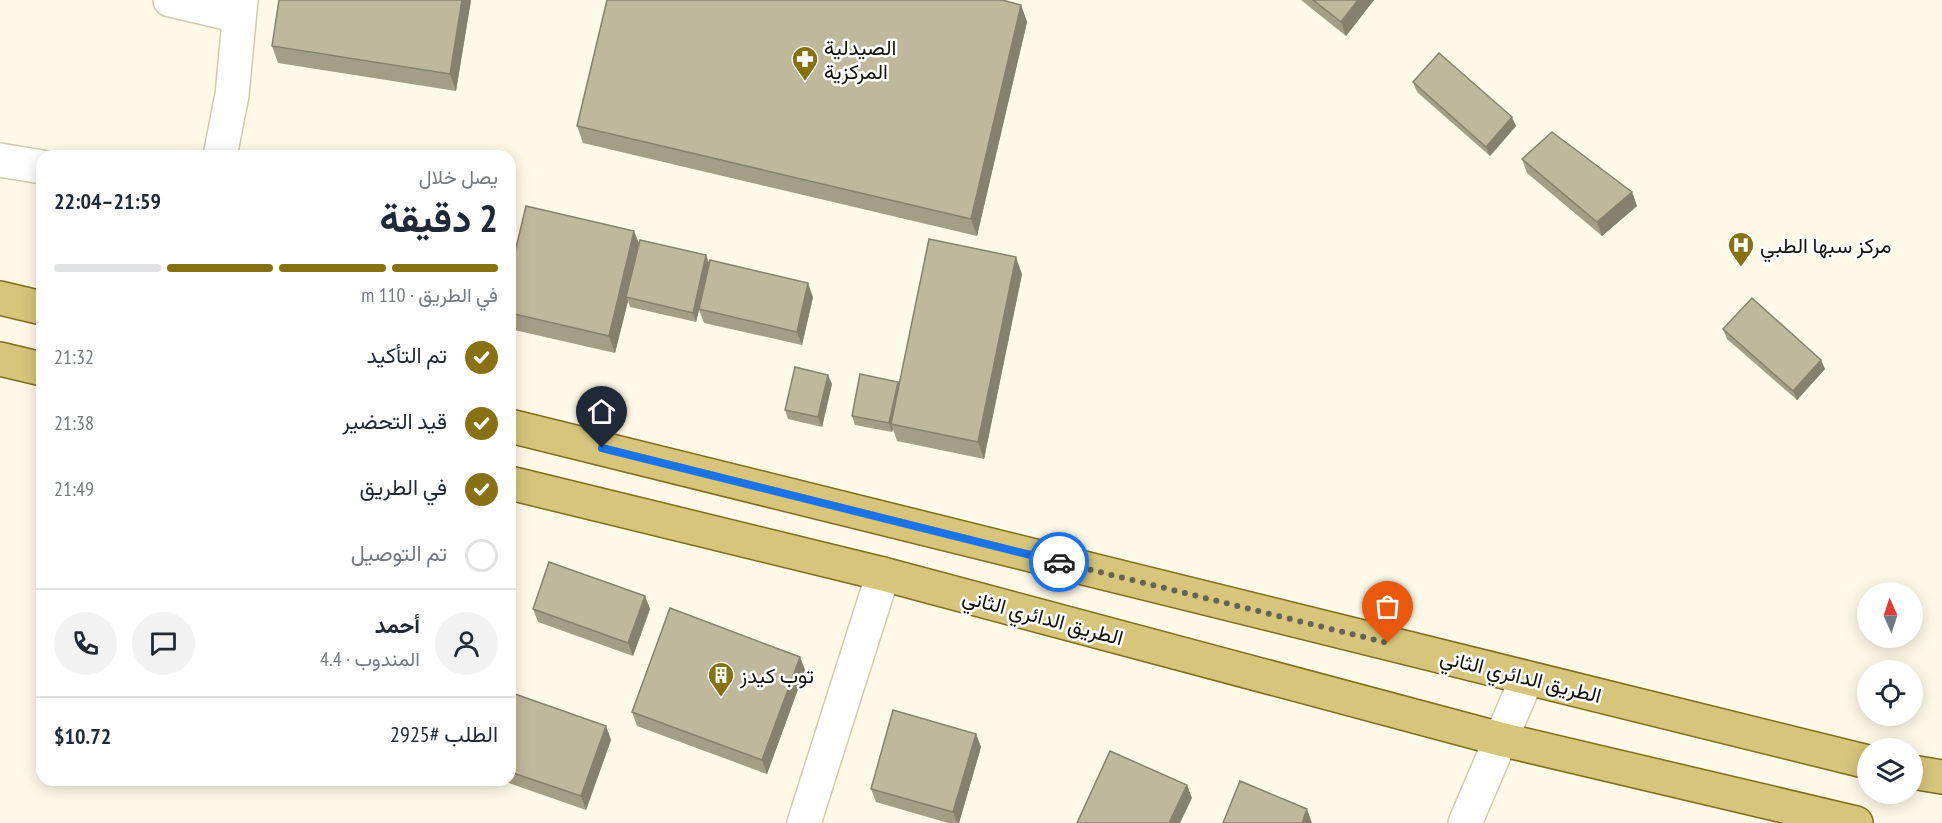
<!DOCTYPE html>
<html lang="ar">
<head>
<meta charset="utf-8">
<style>
	:root { --surface:#fff; --page:#f2f2f3; --text:#1f2937; --muted:#747a83; --line:#e0e1e3; --accent:#877112 }
	body { margin:0; font-family:"PT Sans Narrow",Vazirmatn,sans-serif; background:var(--page); color:var(--text); direction:rtl; height:100vh; display:flex; flex-direction:column; font-size:22px; white-space:nowrap }
	* { box-sizing:border-box; margin:0 }
	p { font-size:20px; color:var(--muted) }
	.icon { flex:none; width:33px; height:33px; fill:none; stroke:currentColor; stroke-width:2; stroke-linecap:round; stroke-linejoin:round }
	.map { position:relative; flex:1; overflow:hidden; direction:ltr }
	.details { position:absolute; left:36px; top:150px; width:480px; height:636px; display:flex; flex-direction:column; background:var(--surface); border-radius:18px; box-shadow:0 3px 15px #0003; direction:rtl }
	.details>* { flex:none }
	.needle { width:39px; rotate:357deg }
	.tools { position:absolute; left:1857px; top:582px; display:grid; gap:12px }
	.tools a { display:grid; place-items:center; width:66px; height:66px; border-radius:50%; background:var(--surface); box-shadow:0 3px 15px #0003; font-size:30px }
	.pin { position:absolute; display:grid; place-items:center; width:51px; height:51px; color:#fff; margin:-62px -26px; border-radius:50% 50% 50% 0; rotate:-45deg; box-shadow:0 0 6px #0007 }
	.pin .icon { rotate:45deg }
	.courier { position:absolute; display:grid; place-items:center; width:60px; height:60px; margin:-30px; border:4px solid #1a73e8; border-radius:50%; background:#fff; color:#222; box-shadow:0 2px 8px #0007 }
	.head em { font-style:normal; font-weight:700 }
	.head div { display:flex; flex-direction:column-reverse }
	.head { display:flex; align-items:center; justify-content:space-between; height:102px; padding:0 18px }
	h1 { font-size:39px; font-weight:700; line-height:45px }
	.bar { display:grid; grid-template-columns:repeat(4,1fr); gap:9px 6px; align-content:center; height:72px; padding:0 18px }
	.bar i { height:8px; border-radius:4px; background:var(--line) }
	.bar .active { background:var(--accent) }
	.bar p { grid-column:span 4 }
	.line { display:flex; align-items:center; gap:15px; padding:0 18px; border-top:2px solid var(--line) }
	.line div { flex:1 }
	.round { display:grid; place-items:center; flex:none; width:63px; height:63px; border-radius:32px; background:var(--page) }
	ol { padding:0 18px; list-style:none }
	li { display:flex; align-items:center; gap:18px; height:66px }
	li p { margin-inline-start:auto }
	li .icon { padding:6px; border-radius:50%; background:var(--accent); color:#fff; stroke-width:4 }
	li:last-child { color:var(--muted) }
	li i { width:33px; height:33px; border:3px solid var(--line); border-radius:50% }
	.map>svg:first-child { display:block }
	.lines { fill:none; stroke-linecap:round; stroke-linejoin:round }
	.street-casing { stroke:#d2caad; stroke-width:36 }
	.primary-casing { stroke:#806d19; stroke-width:36 }
	.street { stroke:#fff; stroke-width:33 }
	.primary { stroke:#d6c57b; stroke-width:33 }
	.wall { fill:#a59e86 }
	.shaded-wall { fill:#86816d }
	.building { fill:#c0b89c; stroke:#86816d; stroke-width:1.5 }
	.done { stroke:#666255; stroke-width:6; stroke-dasharray:0 10.8 }
	.route { stroke:#1a73e8; stroke-width:8 }
	.labels { text-anchor:middle; dominant-baseline:central; stroke-width:5; stroke-linejoin:round; paint-order:stroke }
	.poi-label { font-size:21px; fill:#141107; stroke:#fff; text-anchor:start }
	.street-label { font-size:21px; fill:#141107; stroke:#fff }
</style>
</head>
<body>
<div class="map">
<svg width="1942" height="823" viewBox="0 0 1942 823">
	<rect width="100%" height="100%" fill="#fef9e7"/>
	<g class="lines">
		<g class="street-casing">
			<path id="street" d="M170,0L239,16
				M220,156L232,95L241,0
				M0,160L42,167
				M804,823L883,574
				M1465,823L1527,678"/>
		</g>
		<g class="primary-casing">
			<path id="primary" d="M0,298L42,308
				M0,359L42,369
				M510,426L1868,762
				M510,483L883,574L1500,739L1856,823
				M1912,772L1942,777"/>
		</g>
		<use href="#street" class="street"/>
		<use href="#primary" class="primary"/>
	</g>
	<path class="wall" d="M471,0L456,91L278,63L272,46Z
		M1301,0H1374L1346,36Z
		M1021,5L1027,22L977,236L583,143L577,126Z
		M1413,82L1516,126L1490,156L1417,92Z
		M1522,159L1632,192L1637,206L1602,236L1527,173Z
		M639,245L706,255L709,264L813,297L802,345L704,323L699,310L696,322L630,307L628,301L615,353L510,329V273Z
		M1022,274L984,459L897,441L893,429L892,432L855,425L852,416L899,386Z
		M1723,329L1825,369L1797,400L1727,339Z
		M832,384L822,427L788,419L785,410Z
		M645,596L650,609L633,656L538,622L533,609Z
		M800,657L805,670L767,774L637,726L632,712Z
		M510,707L606,726L611,740L586,810L500,780H510Z
		M976,734L981,747L959,823H948L876,802L871,789Z"/>
	<path class="shaded-wall" d="M462,0H471L456,91L450,74Z
		M1358,0H1374L1346,36L1341,22Z
		M1021,5L1027,22L977,236L971,219Z
		M1512,117L1516,126L1490,156L1486,147Z
		M1632,192L1637,206L1602,236L1597,222Z
		M634,231L641,248L626,297L628,301L615,353L609,336Z
		M706,255L710,265L696,322L693,313Z
		M1016,257L1022,274L984,459L978,442Z
		M808,283L813,297L802,345L797,332Z
		M1821,360L1825,369L1797,400L1793,391Z
		M828,375L832,384L822,427L818,417Z
		M898,382L901,391L891,424L893,429L892,432L889,423Z
		M645,596L650,609L633,656L628,643Z
		M800,657L805,670L767,774L762,760Z
		M606,726L611,740L586,810L581,796Z
		M976,734L981,747L959,823H957L953,812Z
		M1187,785L1192,798L1180,823H1169Z
		M1307,809L1312,823H1302Z"/>
	<path class="building" d="M279,0H462L450,74L272,46Z
		M607,0H1002L1021,5L971,219L577,126Z
		M1313,0H1358L1341,22Z
		M1439,53L1512,117L1486,147L1413,82Z
		M1552,132L1632,192L1597,222L1522,159Z
		M526,206L634,231L609,336L510,313V273Z
		M929,239L1016,257L978,442L891,424Z
		M640,240L706,255L693,313L626,297Z
		M710,260L808,283L797,332L699,309Z
		M1752,298L1821,360L1793,391L1723,329Z
		M795,367L828,375L818,417L785,410Z
		M860,374L898,382L889,423L852,416Z
		M549,562L645,596L628,643L533,609Z
		M670,608L800,657L762,760L632,712Z
		M515,694L606,726L581,796L510,772V707Z
		M893,710L976,734L953,812L871,789Z
		M1110,751L1187,785L1169,823H1077Z
		M1240,781L1307,809L1302,823H1223Z"/>
	<g class="lines">
		<path class="done" d="M1059,562L1388,643"/>
		<path class="route" d="M602,448L1059,562"/>
	</g>
	<defs>
		<g id="pharmacy-pin" transform="scale(1.35)"><path d="M0 17L-7.5 6A9.5 9.5 0 1 1 7.5 6Z" fill="#877112" stroke="#fff"/><path d="M-2-6h4v4h4v4h-4v4h-4v-4h-4v-4h4Z" fill="#fff"/></g>
		<g id="hospital-pin" transform="scale(1.35)"><path d="M0 17L-7.5 6A9.5 9.5 0 1 1 7.5 6Z" fill="#877112" stroke="#fff"/><path d="M-5-5h3v3.5h4V-5h3V5h-3V1.5h-4V5h-3Z" fill="#fff"/></g>
		<g id="building-pin" transform="scale(1.35)"><path d="M0 17L-7.5 6A9.5 9.5 0 1 1 7.5 6Z" fill="#877112" stroke="#fff"/><path d="M-4-6H4V6H1V3H-1V6H-4ZM-2.5-4.3h1.7v1.8h-1.7ZM.8-4.3h1.7v1.8H.8ZM-2.5-1h1.7V.8h-1.7ZM.8-1h1.7V.8H.8Z" fill="#fff"/></g>
	</defs>
	<g fill-rule="evenodd">
		<use href="#pharmacy-pin" x="805" y="59"/>
		<use href="#hospital-pin" x="1741" y="245"/>
		<use href="#building-pin" x="721" y="675"/>
	</g>
	<g class="labels">
		<g class="poi-label">
			<text x="824" y="47">الصيدلية<tspan x="824" dy="24">المركزية</tspan></text>
			<text x="1760" y="245">مركز سبها الطبي</text>
			<text x="740" y="675">توب كيدز</text>
		</g>
		<g class="street-label">
			<text transform="translate(1043 617) rotate(15)">الطريق الدائري الثاني</text>
			<text transform="translate(1521 676) rotate(14)">الطريق الدائري الثاني</text>
		</g>
	</g>
</svg>
<div class="tools">
<a><svg class="needle" viewBox="-14 -14 28 28"><path d="M0-13l5 13h-10z" fill="#e53935"/><path d="M0 13l5-13h-10z" fill="#747a83"/></svg></a>
<a><svg class="icon" aria-label="locate" viewBox="0 0 24 24"><circle cx="12" cy="12" r="6"/><path d="M12 2v4M12 18v4M2 12h4M18 12h4"/></svg></a>
<a><svg class="icon" aria-label="layers" viewBox="0 0 24 24"><path d="M12 4l9 5-9 5-9-5zM3 14l9 5 9-5"/></svg></a>
</div>
<div class="pin" style="left:1388px;top:643px;background:#ea580c"><svg class="icon" aria-label="bag" viewBox="0 0 24 24"><path d="M5 8h14l-1 12H6zM9 8a3 3 0 0 1 6 0"/></svg></div>
<div class="pin" style="left:602px;top:448px;background:#1f2937"><svg class="icon" aria-label="home" viewBox="0 0 24 24"><path d="M3 11l9-7 9 7M6 9v11h12V9"/></svg></div>
<div class="courier" style="left:1059px;top:562px"><svg class="icon" aria-label="car" viewBox="0 0 24 24"><path d="M5 17H2v-5l4-1 3-4h7l3 4 3 1v5h-3M9 17h6M6 11h13"/><circle cx="7" cy="17" r="2"/><circle cx="17" cy="17" r="2"/></svg></div>
<section class="details">
<div class="head"><div><h1>2 دقيقة</h1><p>يصل خلال</p></div><em>21:59–22:04</em></div>
<div class="bar"><i class="active"></i><i class="active"></i><i class="active"></i><i></i><p>في الطريق · 110 m</p></div>
<ol>
<li><svg class="icon" aria-label="check" viewBox="0 0 24 24"><path d="M5 12l5 5 9-10"/></svg>تم التأكيد<p>21:32</p></li>
<li><svg class="icon" aria-label="check" viewBox="0 0 24 24"><path d="M5 12l5 5 9-10"/></svg>قيد التحضير<p>21:38</p></li>
<li><svg class="icon" aria-label="check" viewBox="0 0 24 24"><path d="M5 12l5 5 9-10"/></svg>في الطريق<p>21:49</p></li>
<li><i></i>تم التوصيل</li>
</ol>
<div class="line" style="height:108px"><a class="round"><svg class="icon" aria-label="person" viewBox="0 0 24 24"><circle cx="12" cy="8" r="4"/><path d="M4 21q1-7 8-7t8 7"/></svg></a><div><b>أحمد</b><p>المندوب · 4.4</p></div><a class="round"><svg class="icon" aria-label="chat" viewBox="0 0 24 24"><path d="M4 5h16v11H9l-5 4z"/></svg></a><a class="round"><svg class="icon" aria-label="phone" viewBox="0 0 24 24"><path d="M5 4h4l2 5-3 2q2 4 5 5l2-3 5 2v4C11 20 4 13 5 4z"/></svg></a></div>
<div class="line" style="height:78px"><div>الطلب #2925</div><b>$10.72</b></div>
</section>
</div>
</body>
</html>
